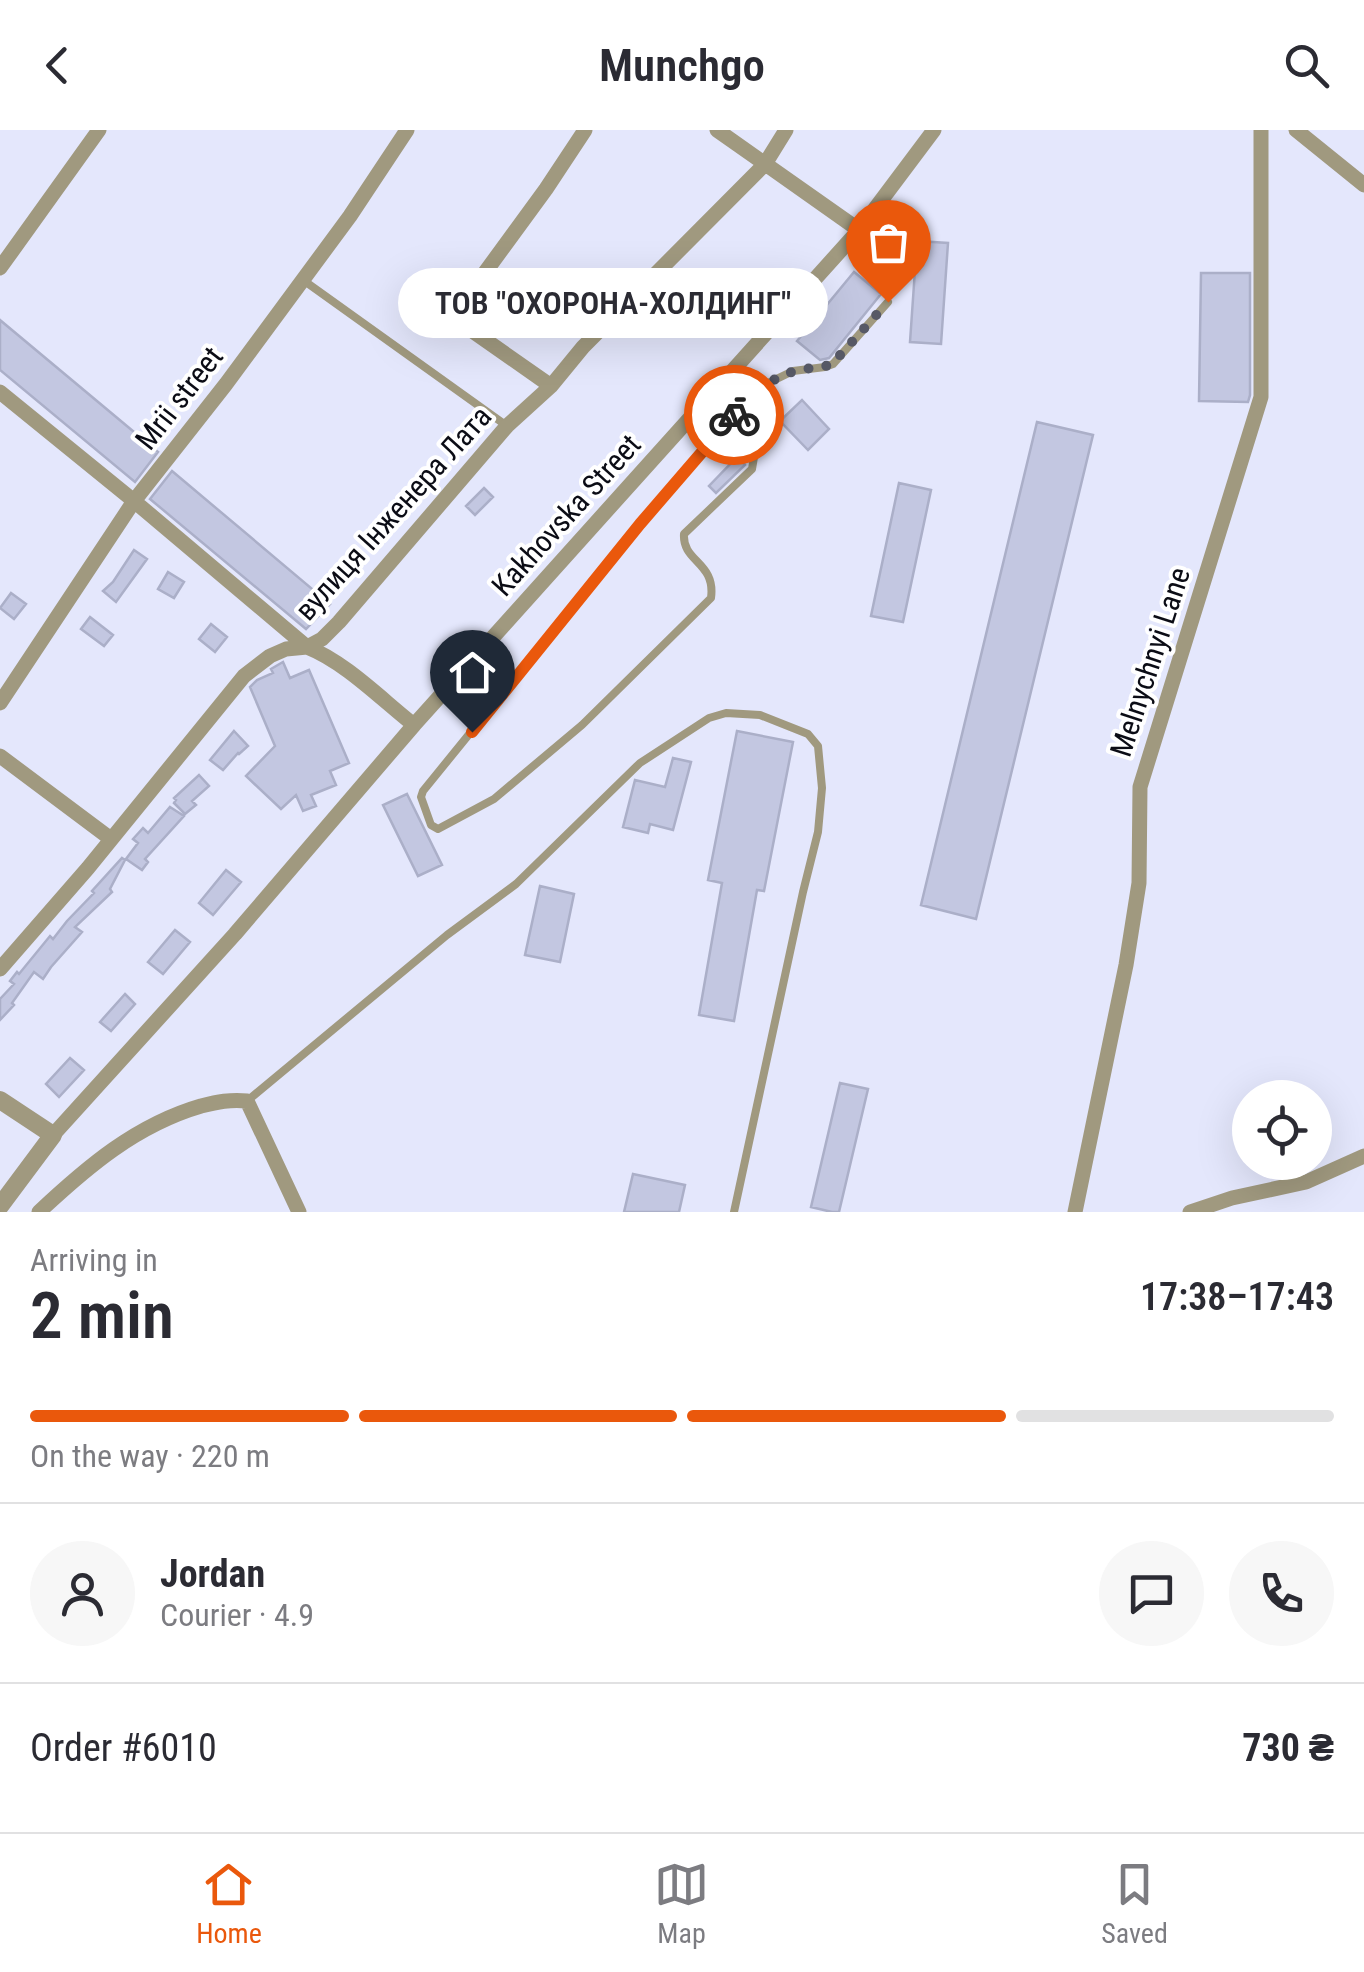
<!DOCTYPE html>
<html lang="en">
<head>
<meta charset="utf-8">
<style>
	:root { --surface:#fff; --page:#f7f7f7; --text:#2b2b33; --muted:#7c7c81; --line:#e1e1e2; --accent:#ea580c }
	body { margin:0; font-family:"Roboto Condensed",sans-serif; background:var(--page); color:var(--text); height:100vh; display:flex; flex-direction:column; font-size:38px; white-space:nowrap }
	* { box-sizing:border-box; margin:0 }
	p { font-size:32px; color:var(--muted) }
	.icon { flex:none; width:55px; height:55px; fill:none; stroke:currentColor; stroke-width:2; stroke-linecap:round; stroke-linejoin:round }
	.map { position:relative; height:1082px; overflow:hidden }
	.panel { display:flex; flex-direction:column; background:var(--surface); flex:1 }
	.panel>* { flex:none }
	.fabs { position:absolute; left:1232px; top:950px; display:grid; gap:20px }
	.fabs a { display:grid; place-items:center; width:100px; height:100px; border-radius:50%; background:var(--surface); box-shadow:0 10px 40px #0002; font-size:50px }
	.pin { position:absolute; display:grid; place-items:center; width:85px; height:85px; color:#fff; margin:-102px -42px; border-radius:50% 50% 50% 0; rotate:-45deg; box-shadow:0 0 10px #0007 }
	.pin .icon { rotate:45deg }
	.courier { position:absolute; display:grid; place-items:center; width:100px; height:100px; margin:-50px; border:8px solid #ea580c; border-radius:50%; background:#fff; color:#222; box-shadow:0 2px 12px #0007 }
	.bubble { position:absolute; height:70px; border-radius:35px; background:var(--surface); box-shadow:0 10px 40px #0002; font-size:32px; font-weight:600; line-height:70px; text-align:center }
	.headline em { font-style:normal; font-weight:600 }
	.headline div { display:flex; flex-direction:column-reverse }
	.headline { display:flex; align-items:center; justify-content:space-between; height:170px; padding:0 30px }
	h1 { font-size:65px; font-weight:600; line-height:75px }
	.bar { display:grid; grid-template-columns:repeat(4,1fr); gap:15px 10px; align-content:center; height:120px; padding:0 30px }
	.bar i { height:12px; border-radius:8px; background:var(--line) }
	.bar .on { background:var(--accent) }
	.bar p { grid-column:span 4 }
	.line { display:flex; align-items:center; gap:25px; padding:0 30px; border-top:2px solid var(--line) }
	.line div { flex:1 }
	.round { display:grid; place-items:center; flex:none; width:105px; height:105px; border-radius:52px; background:var(--page) }
	header { display:flex; justify-content:space-between; align-items:center; height:130px; padding:0 30px; background:var(--surface); font-size:45px; font-weight:600 }
	.tabs { display:flex; justify-content:space-around; align-items:center; height:140px; border-top:2px solid var(--line); background:var(--surface); font-size:28px; color:var(--muted) }
	.tabs a { display:grid; justify-items:center; gap:5px }
	.tabs .on { color:var(--accent) }
	.map>svg:first-child { display:block }
	.building { fill:#c3c7e1; stroke:#abafc8; stroke-width:2.5 }
	.lines { fill:none; stroke-linecap:round; stroke-linejoin:round }
	.service { stroke:#a0997f; stroke-width:8 }
	.minor { stroke:#a0997f; stroke-width:15 }
	.tertiary { stroke:#a0997f; stroke-width:18 }
	.done { stroke:#575966; stroke-width:10; stroke-dasharray:0 18 }
	.route { stroke:#ea580c; stroke-width:12 }
	.labels { text-anchor:middle; dominant-baseline:central; stroke-width:8; stroke-linejoin:round; paint-order:stroke }
	.street-label { font-size:30px; fill:#0b0c15; stroke:#fff }
</style>
</head>
<body>
<header><svg class="icon" aria-label="back" viewBox="0 0 24 24"><path d="M15 5l-7 7 7 7"/></svg>Munchgo<svg class="icon" aria-label="search" viewBox="0 0 24 24"><circle cx="10" cy="10" r="6"/><path d="M15 15l6 6"/></svg></header>
<div class="map">
<svg width="1364" height="1082" viewBox="0 0 1364 1082">
	<rect width="100%" height="100%" fill="#e4e7fc"/>
	<path class="building" d="M917,111L948,113L941,214L910,212Z
		M854,142L881,164L829,228L820,230L797,211Z
		M1201,143H1250V265L1248,272L1199,271Z
		M0,190L158,322L135,352L0,240Z
		M802,270L829,299L808,320L780,291Z
		M1037,292L1093,305L976,789L921,775Z
		M738,326L745,335L716,363L709,356Z
		M172,341L330,474L306,499L150,369Z
		M899,353L931,360L903,492L871,486Z
		M484,358L493,367L475,385L466,376Z
		M134,420L147,429L116,472L103,461L113,452Z
		M168,442L184,452L174,468L158,459Z
		M11,463L26,474L14,489L0,478Z
		M90,487L113,505L104,516L81,499Z
		M211,494L227,507L215,522L199,509Z
		M283,532L290,548L309,540L349,633L330,641L336,655L311,665L316,676L303,681L296,665L281,679L246,646L275,616L250,557L257,550L273,543L271,539Z
		M234,601L248,616L239,624L238,623L223,640L210,630Z
		M737,601L793,612L764,761L757,760L734,891L699,885L722,753L708,750Z
		M673,628L691,632L673,700L650,694L648,703L623,697L635,650L665,657Z
		M199,645L209,656L192,671L196,675L185,684L174,673L176,670L174,668Z
		M407,664L442,735L418,746L383,675Z
		M170,677L184,686L145,729L148,732L142,740L126,729L138,713L133,709L143,698L148,703Z
		M122,728L125,730L110,759L112,762L75,797L82,802L51,837L43,849L34,842L12,873L14,875L0,890V869L14,854L10,851L17,842L19,844L50,806L53,809L67,791L94,763L92,761Z
		M226,740L241,752L213,785L199,773Z
		M540,756L574,764L560,832L525,825Z
		M175,800L190,812L163,844L148,832Z
		M125,864L135,874L111,901L100,892Z
		M70,928L84,940L59,967L46,954Z
		M840,953L868,959L839,1082H832L811,1077Z
		M633,1044L685,1055L679,1082H624Z"/>
	<g class="lines">
		<path class="service" d="M303,150L507,296
			M735,238L758,258
			M725,296L754,327L752,339L684,404C682,432 716,432 711,468L582,595L494,669L438,699L431,695L421,667L423,661L640,394L758,258L793,241L825,237L833,234L888,172
			M247,971L447,805L516,754L640,633L709,588L726,583L760,585L808,604L818,616L822,658L818,702L803,762L734,1082"/>
		<path class="minor" d="M717,0L859,100
			M1296,0L1364,55
			M0,138L99,0
			M551,256L464,195L457,185L459,178L546,59L585,0
			M0,262L134,371L307,517C345,532 381,569 414,595
			M0,573L134,371L226,254L350,86L407,0
			M0,626L111,709
			M0,839L88,738L244,546L270,526L286,519L307,517L322,509L339,492L507,296L551,256L583,217L765,34L786,0
			M53,1005L235,804L414,595L859,100L934,0
			M39,1082C87,1037 136,995 201,976C217,972 231,969 247,971L299,1082
			M1075,1082L1126,835L1139,753L1140,657L1261,267V0
			M1190,1082L1232,1068L1306,1052L1364,1026"/>
		<path class="tertiary" d="M0,970L53,1005L0,1076"/>
	</g>
	<g class="lines">
		<path class="done" d="M734,285C751,266 767,250 792,242C806,237 820,239 832,234L888,172"/>
		<path class="route" d="M472,602L640,394L734,285"/>
	</g>
	<g class="labels">
		<g class="street-label">
			<text transform="translate(179 268) rotate(-52)">Mrii street</text>
			<text transform="translate(393 383) rotate(-48)">вулиця Інженера Лата</text>
			<text transform="translate(566 385) rotate(-48)">Kakhovska Street</text>
			<text transform="translate(1150 532) rotate(-72)">Melnychnyi Lane</text>
		</g>
	</g>
</svg>
<div class="fabs">
<a><svg class="icon" aria-label="locate" viewBox="0 0 24 24"><circle cx="12" cy="12" r="6"/><path d="M12 2v4M12 18v4M2 12h4M18 12h4"/></svg></a>
</div>
<div class="pin" style="left:888px;top:172px;background:#ea580c"><svg class="icon" aria-label="bag" viewBox="0 0 24 24"><path d="M5 8h14l-1 12H6zM9 8a3 3 0 0 1 6 0"/></svg></div>
<div class="pin" style="left:472px;top:602px;background:#1f2937"><svg class="icon" aria-label="home" viewBox="0 0 24 24"><path d="M3 11l9-7 9 7M6 9v11h12V9"/></svg></div>
<div class="courier" style="left:734px;top:285px"><svg class="icon" aria-label="bike" viewBox="0 0 24 24"><circle cx="6" cy="16" r="4"/><circle cx="18" cy="16" r="4"/><path d="M6 16l4-8h5l3 8M10 8l3 8H6M13 5h3"/></svg></div>
<div class="bubble" style="left:398px;top:138px;width:430px">ТОВ &quot;ОХОРОНА-ХОЛДИНГ&quot;</div>
</div>
<section class="panel">
<div class="headline"><div><h1>2 min</h1><p>Arriving in</p></div><em>17:38–17:43</em></div>
<div class="bar"><i class="on"></i><i class="on"></i><i class="on"></i><i></i><p>On the way · 220 m</p></div>
<div class="line" style="height:180px"><a class="round"><svg class="icon" aria-label="person" viewBox="0 0 24 24"><circle cx="12" cy="8" r="4"/><path d="M4 21q1-7 8-7t8 7"/></svg></a><div><b>Jordan</b><p>Courier · 4.9</p></div><a class="round"><svg class="icon" aria-label="chat" viewBox="0 0 24 24"><path d="M4 5h16v11H9l-5 4z"/></svg></a><a class="round"><svg class="icon" aria-label="phone" viewBox="0 0 24 24"><path d="M5 4h4l2 5-3 2q2 4 5 5l2-3 5 2v4C11 20 4 13 5 4z"/></svg></a></div>
<div class="line" style="height:130px"><div>Order #6010</div><b>730 ₴</b></div>
</section>
<nav class="tabs">
<a class="on"><svg class="icon" aria-label="home" viewBox="0 0 24 24"><path d="M3 11l9-7 9 7M6 9v11h12V9"/></svg>Home</a>
<a><svg class="icon" aria-label="map" viewBox="0 0 24 24"><path d="M3 6l6-2 6 2 6-2v14l-6 2-6-2-6 2zM9 4v14M15 6v14"/></svg>Map</a>
<a><svg class="icon" aria-label="saved" viewBox="0 0 24 24"><path d="M7 4h10v16l-5-4-5 4z"/></svg>Saved</a>
</nav>
</body>
</html>
